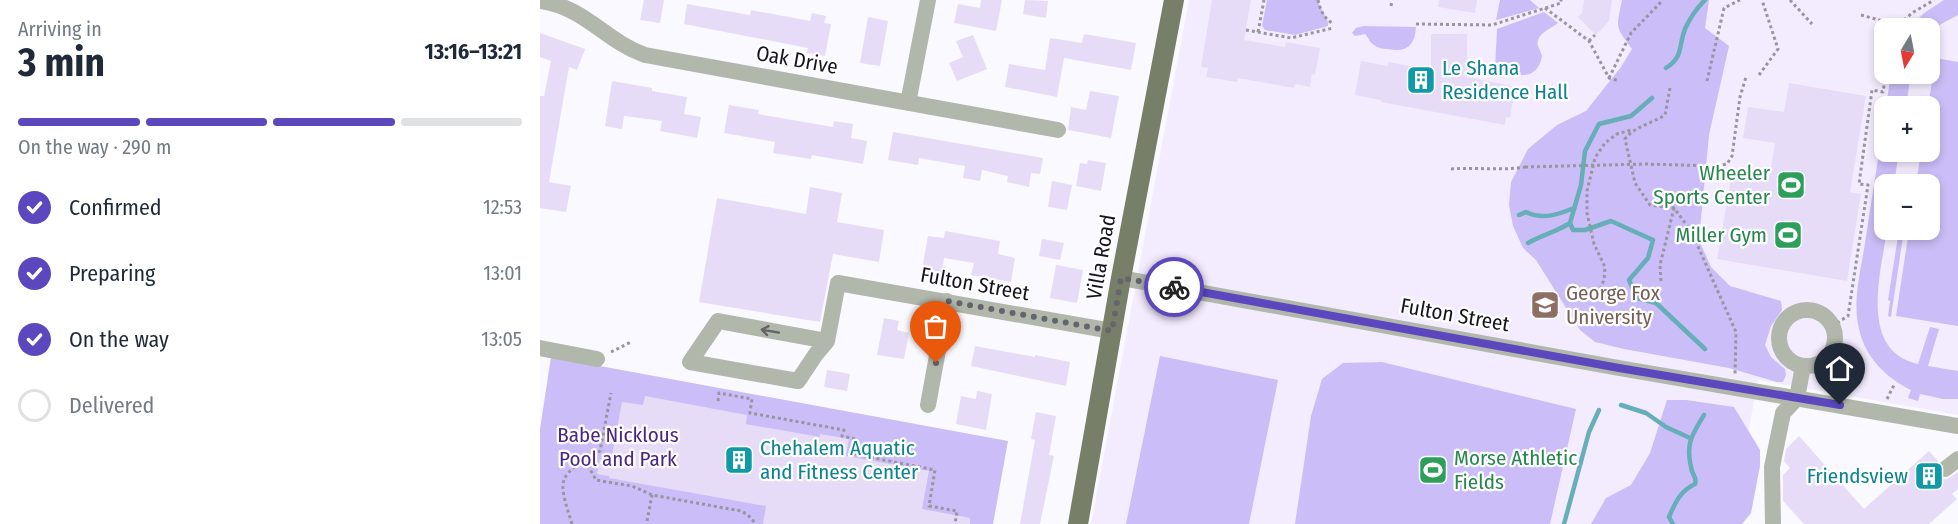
<!DOCTYPE html>
<html lang="en">
<head>
<meta charset="utf-8">
<style>
	:root { --surface:#fff; --page:#f6f6f7; --text:#1f2937; --muted:#747a83; --line:#e0e1e3; --accent:#5c47bf }
	body { margin:0; font-family:"Fira Sans Condensed",sans-serif; background:var(--page); color:var(--text); height:100vh; display:flex; flex-direction:column; font-size:22px; white-space:nowrap }
	* { box-sizing:border-box; margin:0 }
	p { font-size:20px; color:var(--muted) }
	.icon { flex:none; width:33px; height:33px; fill:none; stroke:currentColor; stroke-width:2; stroke-linecap:round; stroke-linejoin:round }
	.map { position:relative; flex:1; overflow:hidden }
	.panel { display:flex; flex-direction:column; background:var(--surface); width:540px }
	.panel>* { flex:none }
	.needle { width:39px; rotate:190deg }
	.buttons { position:absolute; left:1334px; top:18px; display:grid; gap:12px }
	.buttons a { display:grid; place-items:center; width:66px; height:66px; border-radius:12px; background:var(--surface); box-shadow:0 3px 9px #0003; font-size:30px }
	.pin { position:absolute; display:grid; place-items:center; width:51px; height:51px; color:#fff; margin:-62px -26px; border-radius:50% 50% 50% 0; rotate:-45deg; box-shadow:0 0 6px #0007 }
	.pin .icon { rotate:45deg }
	.courier { position:absolute; display:grid; place-items:center; width:60px; height:60px; margin:-30px; border:4px solid #5c47bf; border-radius:50%; background:#fff; color:#222; box-shadow:0 2px 8px #0007 }
	.overview em { font-style:normal; font-weight:700 }
	.overview div { display:flex; flex-direction:column-reverse }
	.overview { display:flex; align-items:center; justify-content:space-between; height:102px; padding:0 18px }
	h1 { font-size:39px; font-weight:700; line-height:45px }
	.bar { display:grid; grid-template-columns:repeat(4,1fr); gap:9px 6px; align-content:center; height:72px; padding:0 18px }
	.bar i { height:8px; border-radius:4px; background:var(--line) }
	.bar .on { background:var(--accent) }
	.bar p { grid-column:span 4 }
	ol { padding:0 18px; list-style:none }
	li { display:flex; align-items:center; gap:18px; height:66px }
	li p { margin-inline-start:auto }
	li .icon { padding:6px; border-radius:50%; background:var(--accent); color:#fff; stroke-width:4 }
	li:last-child { color:var(--muted) }
	li i { width:33px; height:33px; border:3px solid var(--line); border-radius:50% }
	main { display:flex; flex:1; min-height:0 }
	.map>svg:first-child { display:block }
	.education { fill:#f3ecfe; fill-rule:evenodd }
	.green { fill:#cbbdf7 }
	.lines { fill:none; stroke-linecap:round; stroke-linejoin:round }
	.stream { stroke:#66aeb8; stroke-width:4.5 }
	.building { fill:#e6dcf8 }
	.path { stroke:#97959d; stroke-width:3; stroke-dasharray:3 3; stroke-linecap:butt }
	.minor { stroke:#b2b7ab; stroke-width:16 }
	.major { stroke:#777f69; stroke-width:20 }
	.path-bridge { stroke:#97959d; stroke-width:3; stroke-dasharray:3 3; stroke-linecap:butt }
	.oneway { stroke:#646564 }
	.done { stroke:#65646c; stroke-width:6; stroke-dasharray:0 10.8 }
	.route { stroke:#5c47bf; stroke-width:8 }
	.labels { text-anchor:middle; dominant-baseline:central; stroke-width:4.5; stroke-linejoin:round; paint-order:stroke }
	.street-label { font-size:21px; fill:#15131d; stroke:#fff }
	.culture-label { font-size:21px; fill:#0d838f; stroke:#fff; text-anchor:start }
	.leisure-label { font-size:21px; fill:#27864d; stroke:#fff; text-anchor:end }
	.education-label { font-size:21px; fill:#785e54; stroke:#fff; text-anchor:start }
	.park-label { font-size:21px; fill:#4a2585; stroke:#fff }
</style>
</head>
<body>
<main>
<section class="panel">
<div class="overview"><div><h1>3 min</h1><p>Arriving in</p></div><em>13:16–13:21</em></div>
<div class="bar"><i class="on"></i><i class="on"></i><i class="on"></i><i></i><p>On the way · 290 m</p></div>
<ol>
<li><svg class="icon" aria-label="check" viewBox="0 0 24 24"><path d="M5 12l5 5 9-10"/></svg>Confirmed<p>12:53</p></li>
<li><svg class="icon" aria-label="check" viewBox="0 0 24 24"><path d="M5 12l5 5 9-10"/></svg>Preparing<p>13:01</p></li>
<li><svg class="icon" aria-label="check" viewBox="0 0 24 24"><path d="M5 12l5 5 9-10"/></svg>On the way<p>13:05</p></li>
<li><i></i>Delivered</li>
</ol>
</section>
<div class="map">
<svg width="1418" height="524" viewBox="0 0 1418 524">
	<rect width="100%" height="100%" fill="#faf9ff"/>
	<path class="education" d="M649,0H1418V415L1218,380L1200,477L1152,524H551ZM1344,28H1389V74H1344ZM1344,106H1389V152H1344ZM1344,184H1389V230H1344Z"/>
	<path class="green" d="M727,0H777L788,22V26L755,35L725,30L722,26Z
		M960,0H990L999,8L956,20Z
		M1082,0H1169L1165,28L1189,46L1169,135L1159,240L1171,267L1190,286L1241,301L1242,310L1231,326L1225,345L1231,357L1245,369L1246,375L1243,382H1237L1189,368L1084,349L1055,342L1040,330L996,260L983,248L973,226L969,205L971,182L988,149L1017,125L1046,111L1081,67L1092,49C1075,25 1076,30 1082,0Z
		M1404,0H1418V15L1401,24L1389,35V28H1369L1384,13Z
		M1004,12L1018,23C1012,28 995,34 998,46C999,49 1001,52 1002,56C997,83 975,75 955,70L957,29Z
		M823,26L876,27C875,45 867,53 848,49C843,49 838,48 834,45C830,43 828,37 825,34L815,36L812,33L816,28Z
		M1396,58L1418,62V326L1356,316L1369,230H1389V184H1376L1381,152H1389L1388,106Z
		M1351,74H1371L1366,106H1346Z
		M1344,120V152H1359L1354,184H1344V230H1347C1341,272 1318,351 1378,364L1390,327L1399,329L1388,366L1418,371V399H1403L1380,394L1378,401L1368,398L1371,390C1346,378 1325,357 1319,329C1312,301 1321,270 1325,243C1331,202 1338,161 1344,120Z
		M1359,230H1364L1351,317L1348,316L1350,301L1348,300Z
		M620,356L738,380L709,524H586Z
		M11,357L468,441L453,524H0V429Z
		M842,362L1036,409L1010,524H755L771,416L782,379L803,363Z
		M1127,400H1146L1194,407L1220,450V466L1211,513L1202,524H1051L1066,498L1091,485L1110,453Z"/>
	<g class="lines">
		<path class="stream" d="M1126,68C1144,56 1138,47 1145,29C1150,18 1157,8 1165,0
			M1112,98L1091,116L1059,124L1045,151L1041,185L1030,223L1033,230H1045L1071,221L1113,240L1108,258L1089,280L1097,298L1116,303L1165,349
			M979,215L986,212C1003,220 1017,215 1034,208
			M988,243C1002,235 1016,232 1030,223
			M1081,405L1106,413L1126,427L1150,438
			M1024,524L1049,432L1059,410
			M1133,524L1129,517C1135,503 1140,491 1155,484C1157,478 1154,477 1152,471C1145,445 1151,436 1164,415"/>
	</g>
	<path class="building" d="M104,0H124L120,23L100,20Z
		M441,0H462L456,31L414,23L418,4L440,8Z
		M485,0L508,1L506,18L483,14Z
		M672,0H711L704,40L745,47L746,42L780,48L775,75L772,74L770,87L755,84L754,88L698,78L697,82L666,77L668,68L661,67Z
		M899,0H937L935,13L898,7Z
		M1044,0H1072L1069,21L1056,35L1038,17L1042,13Z
		M147,4L210,15L211,10L270,21L272,13L286,16L284,23L291,24L285,56L267,53L268,48L144,24Z
		M328,17L348,21L340,66L320,63Z
		M0,33L45,49L37,70L29,67L9,182L31,186L26,212L0,208V96H4L11,61L0,57Z
		M544,34L596,43L591,70L524,58L517,97L465,87L469,64L505,70L510,38L542,43Z
		M891,34H927V77L972,86L970,95H974L970,118L966,117L965,125L841,102V100L815,95L821,61L848,66V62L891,70Z
		M433,35L447,69L417,81L409,63L423,57L416,41Z
		M72,81L112,88V91L147,97L144,114L161,117L157,138L120,131L122,121L84,116L82,129L65,126Z
		M1249,83L1326,96L1310,192L1321,194L1307,281L1177,259L1192,173L1229,179L1235,143L1203,138L1208,107L1244,112Z
		M550,91L579,96L571,138L528,130L531,107L546,110Z
		M189,105L219,110L218,114L293,127L294,121L313,124L311,138L327,141L323,164L272,155L271,159L233,153L235,142L184,133Z
		M353,132L503,158L500,174L491,173L489,187L467,182L468,176L442,170L440,181L423,178L425,166L379,158L378,165L348,160Z
		M548,160L566,163L561,191L536,186L540,163L547,164Z
		M512,181L532,185L527,210L508,207Z
		M270,187L302,193L297,222L344,230L339,262L293,254L280,322L159,302L177,198L266,214Z
		M405,231L460,241L458,254L475,258L471,282L431,275L434,263L404,258L402,272L382,269L388,236L404,238Z
		M502,239L524,243L520,260L499,256Z
		M516,265L543,270L537,303L510,298Z
		M344,318L359,321L357,330L369,333L364,359L337,355Z
		M435,346L495,357V355L530,362L526,386L431,366Z
		M287,370L310,374L307,391L284,387Z
		M437,391L452,394L446,430L416,424L421,396L436,399Z
		M105,396L207,415L206,424L280,437V434L309,439L306,456L389,471L382,509L430,518V524H223L226,506L69,478V476L57,474L60,459L71,461L82,402L103,405Z
		M496,412L516,416L509,455L514,456L500,524H480L495,440L491,439Z
		M1259,436L1324,509L1389,451L1398,461L1395,470L1400,478L1407,479L1418,472V489L1412,494L1417,499L1389,524H1264L1243,501V475L1250,468L1244,461L1246,449Z"/>
	<g class="lines">
		<path class="path" d="M778,0C780,10 785,20 794,24
			M1250,0L1272,24
			M851,6L852,0
			M1005,8L1049,41L1069,78L1079,81
			M1321,15L1350,23L1356,27
			M876,24L952,25L1021,3V0
			M1355,28L1372,13L1394,0
			M706,30L751,38L793,28
			M718,32L724,0
			M1049,41L1055,35
			M1219,75L1238,49L1222,0
			M1069,78L1091,33L1123,0
			M1167,81L1184,8L1200,0
			M1130,88L1125,115C1111,124 1095,126 1085,139L1095,183L1110,205L1134,208L1151,231L1196,332L1195,374
			M1105,164L1176,166L1187,164L1192,156L1200,97L1206,77
			M911,169C936,167 960,171 985,167
			M1121,281L1120,265L1134,208
			M1060,289L1064,280L1065,267L1054,244L1047,213V191L1055,158L1065,143L1077,134L1091,130
			M1292,326L1308,316L1328,185L1319,184L1332,90L1343,92L1346,74
			M71,352L91,342
			M1347,399L1355,383
			M178,401L179,393L212,399L210,413L304,430L302,436L316,439L314,454L395,470L389,506L417,511L415,524
			M45,460L56,480L92,486L112,495L201,511L208,515L216,524
			M107,521L112,495
			M32,524C17,476 17,477 60,451L71,393"/>
		<path class="minor" d="M0,1C45,7 65,41 105,55L518,130
			M368,103L388,0
			M581,278L1079,368L1418,426
			M1239 338a28 28 0 1 1 56 0a28 28 0 1 1-56 0Z
			M287,341L178,321L150,362L258,381L276,354L287,341L298,283L572,331
			M0,348L57,359
			M388,405L407,301
			M1405,469L1418,459
			M1233,524L1232,467L1243,413L1257,398L1263,366"/>
		<path class="major" d="M538,524L581,278L634,0"/>
		<path class="path-bridge" d="M985,167L1105,164"/>
	</g>
	<defs><path id="oneway-shaft" d="M-6 0H5M1.5-3L5.5 0L1.5 3" fill="none" stroke-width="1.6" stroke-linecap="round" stroke-linejoin="round" transform="scale(1.5)"/></defs>
	<use class="oneway" href="#oneway-shaft" transform="translate(230 331) rotate(-170)"/>
	<g class="lines">
		<path class="done" d="M396,363L407,301L572,331L581,278L634,287"/>
		<path class="route" d="M634,287L1079,368L1300,405"/>
	</g>
	<defs>
		<g id="building-square" transform="scale(1.5)"><rect x="-9" y="-9" width="18" height="18" rx="4" fill="#0f9aa8" stroke="#fff"/><path d="M-4-6H4V6H1V3H-1V6H-4ZM-2.5-4.3h1.7v1.8h-1.7ZM.8-4.3h1.7v1.8H.8ZM-2.5-1h1.7V.8h-1.7ZM.8-1h1.7V.8H.8Z" fill="#fff"/></g>
		<g id="stadium-square" transform="scale(1.5)"><rect x="-9" y="-9" width="18" height="18" rx="4" fill="#2e9e5b" stroke="#fff"/><path d="M0-5a6.5 5 0 1 0 0 10a6.5 5 0 1 0 0-10ZM-3.5-1.8h7v3.6h-7Z" fill="#fff"/></g>
		<g id="university-square" transform="scale(1.5)"><rect x="-9" y="-9" width="18" height="18" rx="4" fill="#8d6e63" stroke="#fff"/><path d="M0-5L7-2L0 1L-7-2ZM-4 1L0 2.5L4 1V4Q0 6-4 4Z" fill="#fff"/></g>
	</defs>
	<g fill-rule="evenodd">
		<use href="#building-square" x="881" y="80"/>
		<use href="#stadium-square" x="1251" y="185"/>
		<use href="#stadium-square" x="1248" y="235"/>
		<use href="#university-square" x="1005" y="305"/>
		<use href="#building-square" x="199" y="460"/>
		<use href="#stadium-square" x="893" y="470"/>
		<use href="#building-square" x="1389" y="476"/>
	</g>
	<g class="labels">
		<g class="street-label">
			<text transform="translate(257 60) rotate(10)">Oak Drive</text>
			<text transform="translate(561 257) rotate(-80)">Villa Road</text>
			<text transform="translate(435 284) rotate(10)">Fulton Street</text>
			<text transform="translate(915 315) rotate(10)">Fulton Street</text>
		</g>
		<g class="culture-label">
			<text x="902" y="68">Le Shana<tspan x="902" dy="24">Residence Hall</tspan></text>
			<text x="220" y="448">Chehalem Aquatic<tspan x="220" dy="24">and Fitness Center</tspan></text>
			<text x="1368" y="476" text-anchor="end">Friendsview</text>
		</g>
		<g class="leisure-label">
			<text x="1230" y="173">Wheeler<tspan x="1230" dy="24">Sports Center</tspan></text>
			<text x="1227" y="235">Miller Gym</text>
			<text x="914" y="458" text-anchor="start">Morse Athletic<tspan x="914" dy="24">Fields</tspan></text>
		</g>
		<g class="education-label">
			<text x="1026" y="293">George Fox<tspan x="1026" dy="24">University</tspan></text>
		</g>
		<g class="park-label">
			<text x="78" y="435">Babe Nicklous<tspan x="78" dy="24">Pool and Park</tspan></text>
		</g>
	</g>
</svg>
<div class="buttons">
<a><svg class="needle" viewBox="-14 -14 28 28"><path d="M0-13l5 13h-10z" fill="#e53935"/><path d="M0 13l5-13h-10z" fill="#747a83"/></svg></a>
<a>+</a>
<a>−</a>
</div>
<div class="pin" style="left:396px;top:363px;background:#ea580c"><svg class="icon" aria-label="bag" viewBox="0 0 24 24"><path d="M5 8h14l-1 12H6zM9 8a3 3 0 0 1 6 0"/></svg></div>
<div class="pin" style="left:1300px;top:405px;background:#1f2937"><svg class="icon" aria-label="home" viewBox="0 0 24 24"><path d="M3 11l9-7 9 7M6 9v11h12V9"/></svg></div>
<div class="courier" style="left:634px;top:287px"><svg class="icon" aria-label="bike" viewBox="0 0 24 24"><circle cx="6" cy="16" r="4"/><circle cx="18" cy="16" r="4"/><path d="M6 16l4-8h5l3 8M10 8l3 8H6M13 5h3"/></svg></div>
</div>
</main>
</body>
</html>
